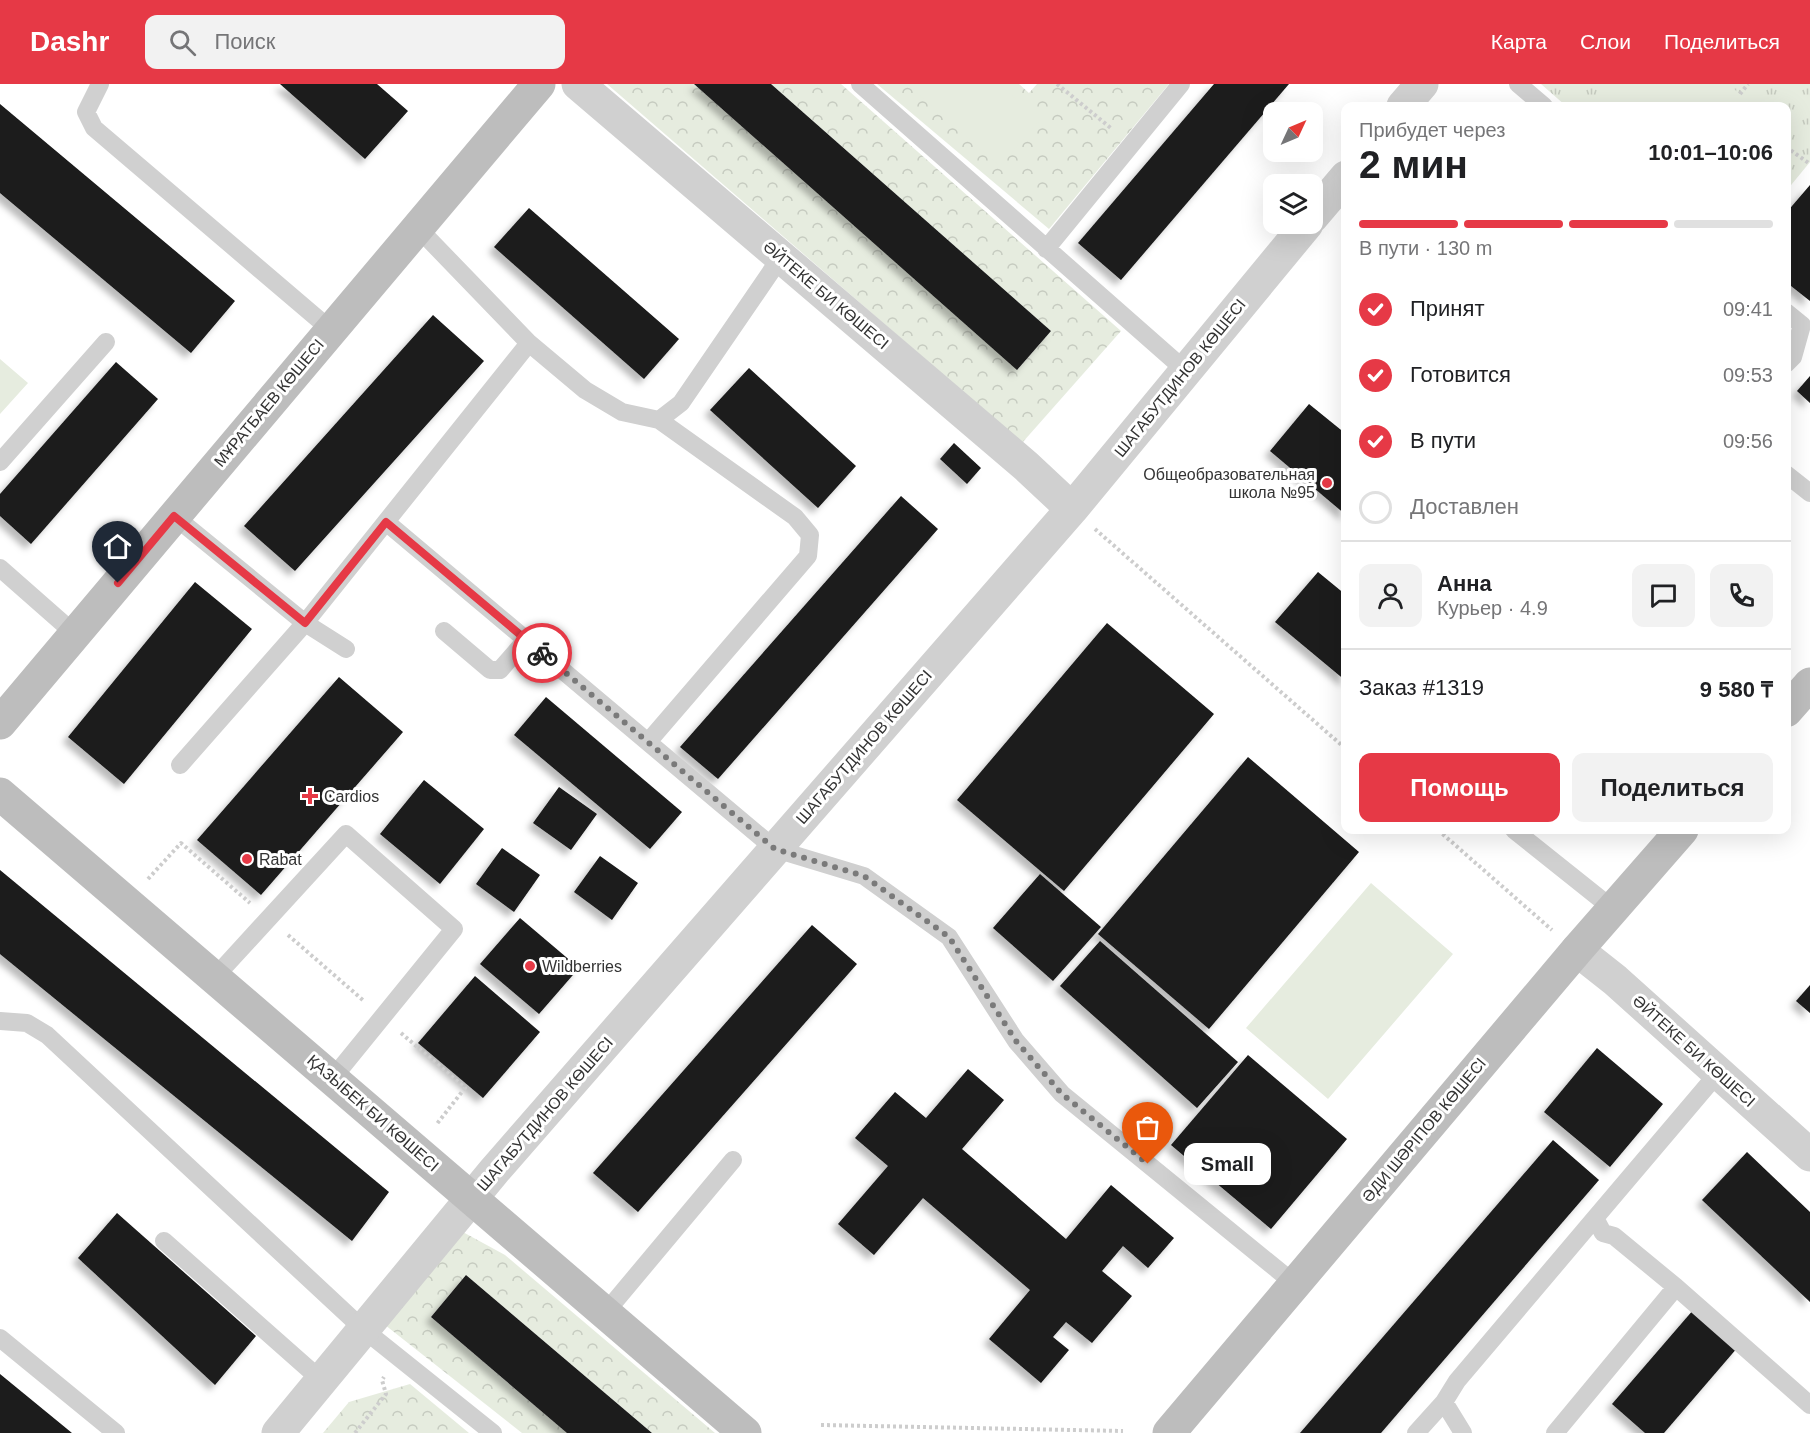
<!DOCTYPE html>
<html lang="ru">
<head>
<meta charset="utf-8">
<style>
	:root { --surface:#fff; --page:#f2f2f2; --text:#202124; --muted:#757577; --line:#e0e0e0; --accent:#e63946 }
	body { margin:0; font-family:Helvetica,sans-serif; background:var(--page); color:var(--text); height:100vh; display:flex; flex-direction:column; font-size:22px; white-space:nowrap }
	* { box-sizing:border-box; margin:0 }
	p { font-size:20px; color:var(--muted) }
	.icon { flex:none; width:33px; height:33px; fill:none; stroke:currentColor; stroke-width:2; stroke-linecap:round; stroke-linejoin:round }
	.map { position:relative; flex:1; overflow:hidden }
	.side { position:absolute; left:1341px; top:18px; width:450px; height:732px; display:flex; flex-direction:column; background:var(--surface); border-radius:12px; box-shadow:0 6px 24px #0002 }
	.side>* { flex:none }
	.needle { width:39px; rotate:46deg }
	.tools { position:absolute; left:1263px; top:18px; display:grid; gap:12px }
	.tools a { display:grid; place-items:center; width:60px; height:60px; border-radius:12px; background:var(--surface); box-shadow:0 6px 24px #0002; font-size:30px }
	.pin { position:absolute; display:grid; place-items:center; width:51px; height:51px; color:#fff; margin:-62px -26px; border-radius:50% 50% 50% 0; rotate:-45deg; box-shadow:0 0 6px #0007 }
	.pin .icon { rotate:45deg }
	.courier { position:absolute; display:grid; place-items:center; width:60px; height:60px; margin:-30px; border:4px solid #e63946; border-radius:50%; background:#fff; color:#222; box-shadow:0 2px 8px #0007 }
	.bubble { position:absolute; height:42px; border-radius:12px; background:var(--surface); box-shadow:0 6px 24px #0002; font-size:20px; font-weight:600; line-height:42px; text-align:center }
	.headline em { font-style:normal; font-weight:600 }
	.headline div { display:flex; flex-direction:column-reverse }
	.headline { display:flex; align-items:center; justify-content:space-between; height:102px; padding:0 18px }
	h1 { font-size:39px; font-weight:600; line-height:45px }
	.bar { display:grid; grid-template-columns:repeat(4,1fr); gap:9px 6px; align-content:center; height:72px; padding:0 18px }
	.bar i { height:8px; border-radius:4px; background:var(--line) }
	.bar .on { background:var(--accent) }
	.bar p { grid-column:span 4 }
	.line { display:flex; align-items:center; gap:15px; padding:0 18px; border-top:2px solid var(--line) }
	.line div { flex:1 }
	.round { display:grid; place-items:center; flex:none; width:63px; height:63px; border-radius:12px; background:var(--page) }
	ol { padding:0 18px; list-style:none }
	li { display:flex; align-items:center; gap:18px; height:66px }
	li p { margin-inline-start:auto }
	li .icon { padding:6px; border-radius:50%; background:var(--accent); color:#fff; stroke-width:4 }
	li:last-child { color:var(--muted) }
	li i { width:33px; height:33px; border:3px solid var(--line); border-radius:50% }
	.action { display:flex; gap:12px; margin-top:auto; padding:12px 18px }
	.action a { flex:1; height:69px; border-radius:12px; background:var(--accent); color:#fff; font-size:24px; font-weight:600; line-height:69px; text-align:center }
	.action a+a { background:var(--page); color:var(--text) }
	header { display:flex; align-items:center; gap:36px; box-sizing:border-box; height:84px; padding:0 30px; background:var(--accent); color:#fff }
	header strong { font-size:28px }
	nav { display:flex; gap:33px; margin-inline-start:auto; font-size:21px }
	.search { width:420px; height:54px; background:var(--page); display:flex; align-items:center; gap:15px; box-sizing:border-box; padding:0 21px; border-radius:12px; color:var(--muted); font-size:22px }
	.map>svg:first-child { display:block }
	.grass { fill:url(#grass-tufts) }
	.forest { fill:url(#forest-crowns) }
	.park { fill:#e6ecdf }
	.building { fill:#1a1a1a; filter:url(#shadow) }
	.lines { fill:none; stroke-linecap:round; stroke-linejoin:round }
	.path { stroke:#cdcdcd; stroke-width:4; stroke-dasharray:3 3; stroke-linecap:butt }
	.lane { stroke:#d0d0d0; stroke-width:18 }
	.street { stroke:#d0d0d0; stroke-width:33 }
	.secondary { stroke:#bdbdbd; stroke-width:33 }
	.done { stroke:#7a7a7a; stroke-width:6; stroke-dasharray:0 10.8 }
	.route { stroke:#e63946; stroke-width:8 }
	.poi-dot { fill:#e63946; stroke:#fff; stroke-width:2 }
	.labels { text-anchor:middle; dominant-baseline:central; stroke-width:6; stroke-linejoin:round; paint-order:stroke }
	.street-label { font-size:16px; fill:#333; stroke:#fff }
	.poi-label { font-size:16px; fill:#333; stroke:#fff; text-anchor:start }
</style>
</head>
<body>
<header>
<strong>Dashr</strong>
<div class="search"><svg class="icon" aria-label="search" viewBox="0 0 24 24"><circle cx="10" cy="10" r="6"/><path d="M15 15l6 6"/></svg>Поиск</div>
<nav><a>Карта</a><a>Слои</a><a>Поделиться</a></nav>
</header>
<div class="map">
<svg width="1810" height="1349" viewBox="0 0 1810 1349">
	<defs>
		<pattern id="grass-tufts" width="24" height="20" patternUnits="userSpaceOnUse" patternTransform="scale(1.5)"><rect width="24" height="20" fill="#e6ecdf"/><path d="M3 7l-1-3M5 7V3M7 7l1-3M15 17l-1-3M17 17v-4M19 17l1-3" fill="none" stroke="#c6cbc0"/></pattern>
		<pattern id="forest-crowns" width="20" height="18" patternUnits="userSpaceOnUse" patternTransform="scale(1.5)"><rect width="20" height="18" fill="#e6ecdf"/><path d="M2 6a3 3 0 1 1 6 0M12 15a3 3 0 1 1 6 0" fill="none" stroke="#c6cbc0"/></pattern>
		<filter id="shadow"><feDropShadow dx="-5.5" dy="5.5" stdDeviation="3" flood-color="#0004"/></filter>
	</defs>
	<rect width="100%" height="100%" fill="#fff"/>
	<path class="grass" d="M1541,0H1810V78L1787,106L1786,22H1566Z"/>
	<path class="forest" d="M607,0H694L1018,285L1051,247L771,0H841L1121,247L1022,359Z
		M877,0H1019L1029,9L1037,0H1169L1049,145Z
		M461,1147L505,1171L715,1349H652L466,1191L431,1233L567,1349H522L380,1237Z
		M410,1300L469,1349H323L349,1318Z"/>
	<path class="park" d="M907,0H999L1040,36L1000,82Z
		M1728,0L1754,22H1629L1604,1Z
		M0,275L28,299L0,330Z
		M1371,799L1453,870L1328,1015L1246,944Z"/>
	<path class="building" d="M280,0H377L408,27L365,75Z
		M694,0H771L1051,247L1017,286Z
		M1214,0H1289L1121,196L1078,159Z
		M0,20L235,217L191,269L0,109Z
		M1810,101V217L1786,198V129Z
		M529,124L679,255L644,295L494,163Z
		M433,231L484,277L295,487L244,442Z
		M116,278L158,315L31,460L0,432V410Z
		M749,284L856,382L818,424L710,326Z
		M1810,292V319L1797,307Z
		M1309,320L1346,350V431L1270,367Z
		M954,359L981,384L967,400L940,375Z
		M901,412L938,445L718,695L680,663Z
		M1318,488L1346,511V597L1275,538Z
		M195,498L252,545L124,700L68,653Z
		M1107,539L1214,630L1064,807L957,716Z
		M339,593L403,648L261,811L197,756Z
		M546,613L682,728L650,765L514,651Z
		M1248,673L1359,768L1209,945L1098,850Z
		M424,696L484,745L440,800L380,750Z
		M559,703L597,730L571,766L533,739Z
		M502,764L540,791L514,828L476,800Z
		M600,772L638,799L612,836L574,808Z
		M0,786L389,1108L352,1157L0,870Z
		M1040,790L1101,843L1053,897L993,844Z
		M520,834L579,884L539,930L480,880Z
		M812,841L857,880L638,1128L593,1089Z
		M1100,857L1238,978L1197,1024L1060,902Z
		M475,892L540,948L483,1014L418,959Z
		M1810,901V929L1796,917Z
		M1597,964L1663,1020L1610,1083L1544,1028Z
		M1248,971L1347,1055L1271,1145L1171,1061Z
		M968,985L1004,1016L962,1065L1066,1155L1111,1101L1174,1154L1148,1184L1123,1162L1102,1187L1132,1212L1092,1259L1066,1238L1053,1253L1069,1266L1041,1299L989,1255L1030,1206L923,1114L874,1171L838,1140L888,1082L855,1054L895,1008L926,1034Z
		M1553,1056L1599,1096L1381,1349H1300Z
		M1747,1068L1810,1128V1218L1702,1116Z
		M117,1129L256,1252L215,1301L78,1174Z
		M466,1191L652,1349H567L431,1233Z
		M1694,1225L1738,1263L1664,1349H1645L1612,1320Z
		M0,1290L72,1349H0Z"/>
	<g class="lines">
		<path class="path" d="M1057,0L1112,45
			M1740,10L1748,0
			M1786,63L1810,80
			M1095,445L1346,665
			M1438,746L1552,846
			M148,795L181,759L250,819
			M288,851L364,917
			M401,949L465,1004L436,1041
			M821,1341L1123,1347
			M355,1349L386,1310L382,1296L384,1293"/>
		<path class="lane" d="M100,0L86,28L94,44L331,246
			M860,0L1186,287
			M1518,0L1544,22
			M418,144L529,259L585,306L622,328L659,336L681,319L781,173
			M1046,165L1181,0
			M1786,228L1802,241L1793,273L1786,280
			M0,378L106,258
			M1786,390L1810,409
			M174,432L305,539L346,565
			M386,438L775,765L864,792L949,853L1016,957L1062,1010L1295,1200
			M0,484L75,550
			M444,547L490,586H500L526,556
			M648,658L808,472L810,451L795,433L659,336
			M180,681L305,539L529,259
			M1514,746L1613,825
			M214,894L346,750L454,845L332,995
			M0,937L27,939L47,951L363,1245L493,1349
			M1595,1134L1718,989
			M164,1157L321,1296
			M605,1229L733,1076
			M0,1254L116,1349
			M1416,1349L1444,1318
			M1463,1349L1444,1318L1457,1297L1595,1134L1603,1149L1614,1152L1676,1203L1810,1321
			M1555,1349L1676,1203"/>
		<path class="street" d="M578,0L1026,382L1072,425
			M1403,22L1422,0
			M1312,133L1346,93
			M1577,866L1615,896L1810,1071
			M278,1349L495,1086L1072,425L1307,140"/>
		<path class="secondary" d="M1786,627L1810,600
			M0,639L539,0
			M0,710L745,1349
			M1169,1349L1577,866L1682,746"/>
	</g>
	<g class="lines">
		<path class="done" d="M542,569L775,765L864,792L949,853L1016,957L1062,1010L1148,1080"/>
		<path class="route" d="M118,499L174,432L305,539L386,438L542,569"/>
	</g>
	<g class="poi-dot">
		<circle cx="1327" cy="399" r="6"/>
		<path d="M307 703h6v6h6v6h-6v6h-6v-6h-6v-6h6z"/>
		<circle cx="247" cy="775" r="6"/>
		<circle cx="530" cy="882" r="6"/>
	</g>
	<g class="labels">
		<g class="street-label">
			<text transform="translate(826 211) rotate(40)">ӘЙТЕКЕ БИ КӨШЕСІ</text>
			<text transform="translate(1180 294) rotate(-51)">ШАГАБУТДИНОВ КӨШЕСІ</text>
			<text transform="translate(269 319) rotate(-50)">МҰРАТБАЕВ КӨШЕСІ</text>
			<text transform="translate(864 663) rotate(-49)">ШАГАБУТДИНОВ КӨШЕСІ</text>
			<text transform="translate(1694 967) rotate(42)">ӘЙТЕКЕ БИ КӨШЕСІ</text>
			<text transform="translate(373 1029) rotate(41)">ҚАЗЫБЕК БИ КӨШЕСІ</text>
			<text transform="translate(545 1030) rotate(-49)">ШАГАБУТДИНОВ КӨШЕСІ</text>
			<text transform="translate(1424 1046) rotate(-50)">ӘДИ ШӘРІПОВ КӨШЕСІ</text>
		</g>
		<g class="poi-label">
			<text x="1315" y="390" text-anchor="end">Общеобразовательная<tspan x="1315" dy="18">школа №95</tspan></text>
			<text x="324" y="712">Cardios</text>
			<text x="259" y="775">Rabat</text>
			<text x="542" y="882">Wildberries</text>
		</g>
	</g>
</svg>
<div class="tools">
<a><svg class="needle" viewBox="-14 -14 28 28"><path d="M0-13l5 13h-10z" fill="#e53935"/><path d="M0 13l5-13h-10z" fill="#757577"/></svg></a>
<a><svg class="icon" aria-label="layers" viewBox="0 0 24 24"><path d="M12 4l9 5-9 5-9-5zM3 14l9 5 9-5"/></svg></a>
</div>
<div class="pin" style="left:1148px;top:1080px;background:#ea580c"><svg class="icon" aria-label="bag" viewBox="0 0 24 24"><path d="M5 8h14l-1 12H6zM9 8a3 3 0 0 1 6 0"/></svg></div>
<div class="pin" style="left:118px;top:499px;background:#1f2937"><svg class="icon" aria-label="home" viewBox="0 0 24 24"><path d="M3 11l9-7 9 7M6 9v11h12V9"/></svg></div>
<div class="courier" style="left:542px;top:569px"><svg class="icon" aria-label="bike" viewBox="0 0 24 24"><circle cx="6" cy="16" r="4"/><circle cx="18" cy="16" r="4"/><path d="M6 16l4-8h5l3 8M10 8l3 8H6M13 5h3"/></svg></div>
<div class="bubble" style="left:1184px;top:1059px;width:87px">Small</div>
<section class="side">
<div class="headline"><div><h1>2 мин</h1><p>Прибудет через</p></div><em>10:01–10:06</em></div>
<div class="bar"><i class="on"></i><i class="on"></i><i class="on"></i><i></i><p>В пути · 130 m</p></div>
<ol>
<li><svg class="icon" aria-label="check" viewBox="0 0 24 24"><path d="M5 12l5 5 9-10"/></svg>Принят<p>09:41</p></li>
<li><svg class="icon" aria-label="check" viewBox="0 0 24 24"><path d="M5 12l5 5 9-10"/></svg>Готовится<p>09:53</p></li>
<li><svg class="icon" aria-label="check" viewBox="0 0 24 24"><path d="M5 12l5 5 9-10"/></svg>В пути<p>09:56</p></li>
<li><i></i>Доставлен</li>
</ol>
<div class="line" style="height:108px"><a class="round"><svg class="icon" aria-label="person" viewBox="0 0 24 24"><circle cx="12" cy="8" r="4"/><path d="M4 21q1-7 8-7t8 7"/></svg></a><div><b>Анна</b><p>Курьер · 4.9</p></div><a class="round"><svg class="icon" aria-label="chat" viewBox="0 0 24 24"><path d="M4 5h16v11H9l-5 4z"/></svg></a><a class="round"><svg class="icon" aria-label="phone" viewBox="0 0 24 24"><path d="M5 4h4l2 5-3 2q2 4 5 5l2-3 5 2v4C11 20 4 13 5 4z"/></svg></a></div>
<div class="line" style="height:78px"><div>Заказ #1319</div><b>9 580 ₸</b></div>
<div class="action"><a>Помощь</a><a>Поделиться</a></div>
</section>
</div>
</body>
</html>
